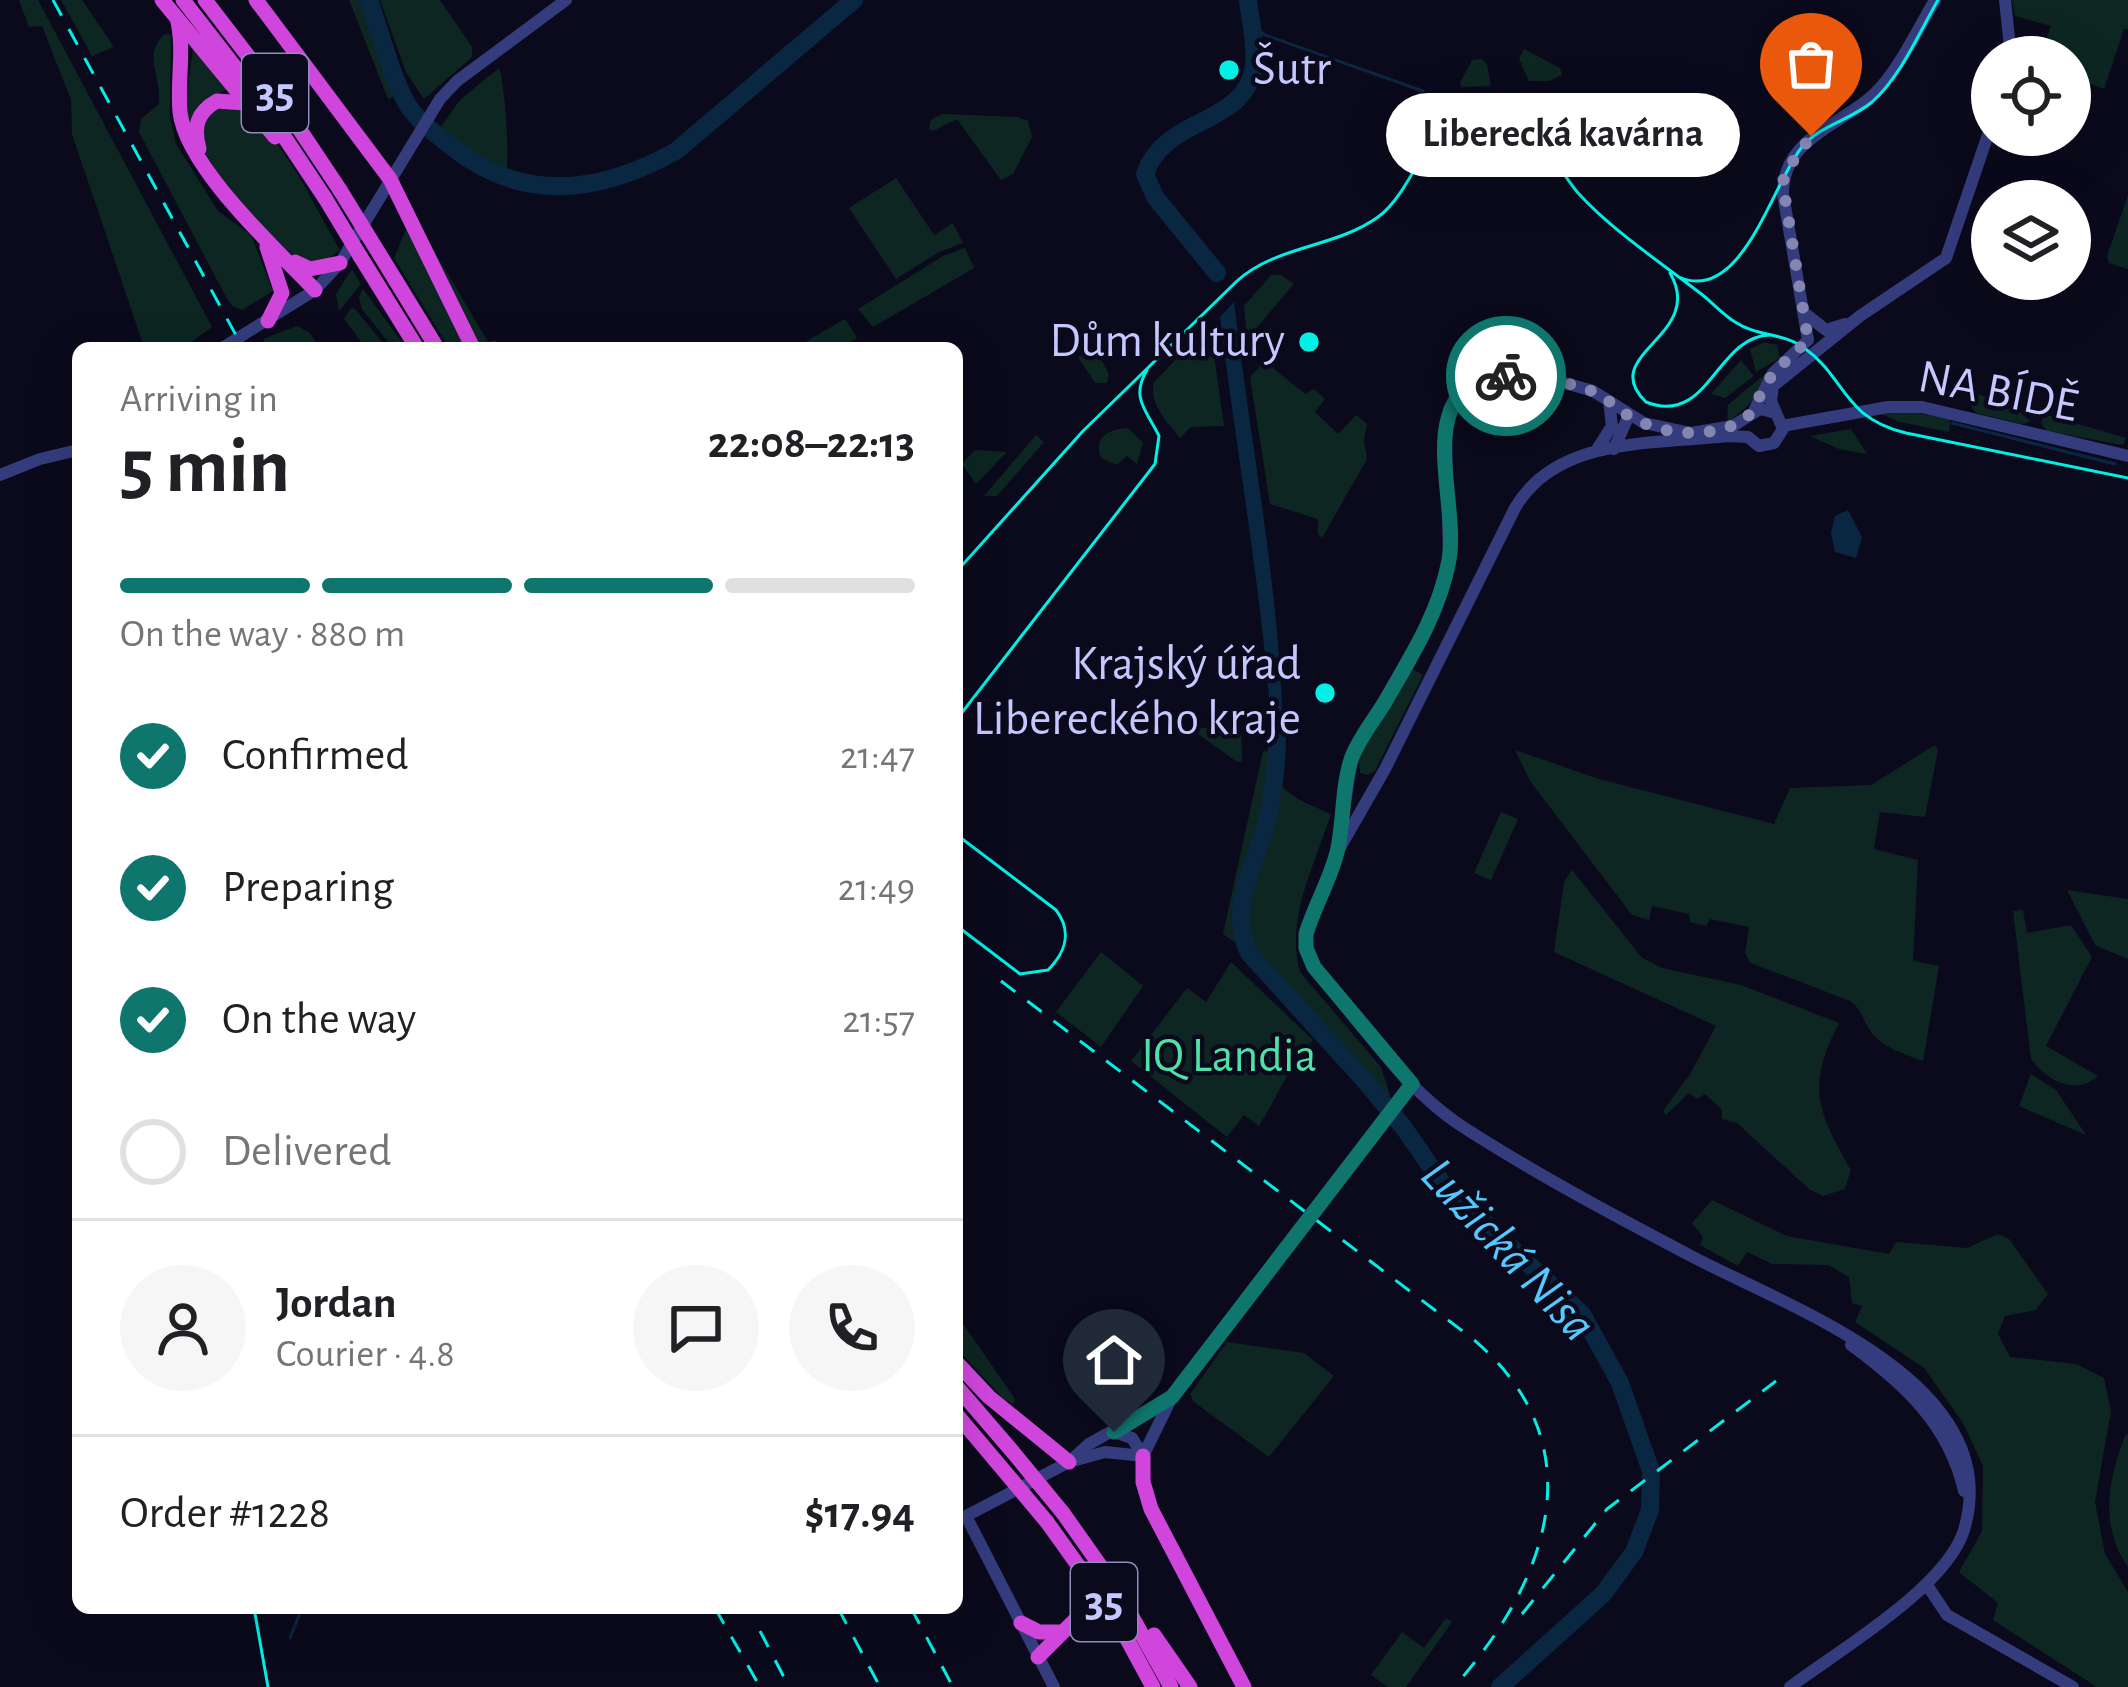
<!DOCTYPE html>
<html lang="en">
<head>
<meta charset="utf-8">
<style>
	:root { --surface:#fff; --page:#f6f6f6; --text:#202124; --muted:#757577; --line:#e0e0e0; --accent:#0f766e }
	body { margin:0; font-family:"Alegreya Sans",sans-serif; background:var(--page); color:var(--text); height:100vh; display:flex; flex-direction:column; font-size:45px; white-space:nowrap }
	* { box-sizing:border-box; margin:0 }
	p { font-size:39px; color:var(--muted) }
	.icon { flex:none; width:66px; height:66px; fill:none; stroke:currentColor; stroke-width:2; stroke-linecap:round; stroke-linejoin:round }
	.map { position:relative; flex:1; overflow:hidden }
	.sheet { position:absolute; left:72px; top:342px; width:891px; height:1272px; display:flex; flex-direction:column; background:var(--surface); border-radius:18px; box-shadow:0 12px 48px #0002 }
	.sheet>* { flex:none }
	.controls { position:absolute; left:1971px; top:36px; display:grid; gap:24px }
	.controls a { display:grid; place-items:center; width:120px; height:120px; border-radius:50%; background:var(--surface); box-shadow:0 12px 48px #0002; font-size:60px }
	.pin { position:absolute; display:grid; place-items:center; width:102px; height:102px; color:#fff; margin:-123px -51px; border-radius:50% 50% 50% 0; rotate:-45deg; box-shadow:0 0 12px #0007 }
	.pin .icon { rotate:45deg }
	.courier { position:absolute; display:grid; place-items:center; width:120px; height:120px; margin:-60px; border:9px solid #0f766e; border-radius:50%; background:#fff; color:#222; box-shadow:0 3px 15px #0007 }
	.bubble { position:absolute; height:84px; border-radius:42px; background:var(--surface); box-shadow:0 12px 48px #0002; font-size:39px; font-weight:700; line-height:84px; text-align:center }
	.overview em { font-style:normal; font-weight:700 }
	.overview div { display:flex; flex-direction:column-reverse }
	.overview { display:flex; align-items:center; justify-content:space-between; height:204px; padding:0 48px }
	h1 { font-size:78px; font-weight:700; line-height:90px }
	.bar { display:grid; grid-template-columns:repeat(4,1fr); gap:18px 12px; align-content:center; height:144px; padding:0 48px }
	.bar i { height:15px; border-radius:9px; background:var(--line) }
	.bar .current { background:var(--accent) }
	.bar p { grid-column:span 4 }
	.line { display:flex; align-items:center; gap:30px; padding:0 48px; border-top:3px solid var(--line) }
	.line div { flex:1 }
	.round { display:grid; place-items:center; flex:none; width:126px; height:126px; border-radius:63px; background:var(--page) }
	ol { padding:0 48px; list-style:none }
	li { display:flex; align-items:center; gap:36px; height:132px }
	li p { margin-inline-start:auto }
	li .icon { padding:12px; border-radius:50%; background:var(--accent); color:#fff; stroke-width:4 }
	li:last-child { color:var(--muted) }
	li i { width:66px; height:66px; border:6px solid var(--line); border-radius:50% }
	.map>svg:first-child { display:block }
	.green { fill:#0d2622 }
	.water { fill:#0a2741 }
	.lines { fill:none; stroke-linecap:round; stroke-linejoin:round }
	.stream { stroke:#0a2741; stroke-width:3 }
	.river { stroke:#0a2741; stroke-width:18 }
	.tertiary { stroke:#343c7d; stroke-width:12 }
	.trunk { stroke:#d046dc; stroke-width:15 }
	.tram { stroke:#00f0e5; stroke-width:3 }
	.rail { stroke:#00f0e5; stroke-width:3; stroke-dasharray:18 15; stroke-linecap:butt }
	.trunk-bridge { stroke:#d046dc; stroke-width:15 }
	.done { stroke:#8485b0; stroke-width:12; stroke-dasharray:0 21.6 }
	.route { stroke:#0f766e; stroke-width:15 }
	.poi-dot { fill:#00f0e5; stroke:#0b0a1c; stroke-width:4.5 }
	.labels { text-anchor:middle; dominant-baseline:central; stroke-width:9; stroke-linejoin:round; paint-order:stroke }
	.shield { fill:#0b0a1c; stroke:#8d8ebb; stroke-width:3 }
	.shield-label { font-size:45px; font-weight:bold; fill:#c5c7ff }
	.poi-label { font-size:48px; fill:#c5c7ff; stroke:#0b0a1c; text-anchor:end }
	.street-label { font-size:48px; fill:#c5c7ff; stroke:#0b0a1c }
	.park-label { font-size:48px; fill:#4fe1a7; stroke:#0b0a1c }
	.water-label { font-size:51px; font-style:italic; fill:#53c9ff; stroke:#0b0a1c }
</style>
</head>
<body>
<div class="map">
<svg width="2128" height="1687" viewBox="0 0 2128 1687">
	<rect width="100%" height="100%" fill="#0b0a1c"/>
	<path class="green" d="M19,0H38L212,327L184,347L150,348L142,341L72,134L71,100L42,26L29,27Z
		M61,0H82L114,47L92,56Z
		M349,0H366L368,6L399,94L388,99Z
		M380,0H440L472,47V57L424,99L406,72Z
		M2012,0H2128V29H2124L2104,89L2070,76V57H2040L2051,26L2015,16Z
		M165,34L171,35L170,117L176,144L218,211L251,235L273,291L242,310L232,306L225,295L139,132L141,119L159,104C161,73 142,55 165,34Z
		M193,49L227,89L200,103L189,125L186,100Z
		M1524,49L1560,68L1562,75L1549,81H1529L1519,59Z
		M1482,59L1487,64L1491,86L1462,87L1460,83L1472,60Z
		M499,68C505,84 510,158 506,174L456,148L438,131L460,100Z
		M234,105C283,132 313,205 340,250L321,264C312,262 302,261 295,256C272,241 253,216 236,196C212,166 171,118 234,105Z
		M942,114L1017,117L1028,121L1032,137L1013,174L1001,180L957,119L933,131L929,129L931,120Z
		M896,178L934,235L953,223L963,243L939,252L896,279L849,208Z
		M2128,195V269L2109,263L2107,256Z
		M407,227L467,348H449L394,258Z
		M423,232L488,342L495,340L500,348H478Z
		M965,248L974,268L873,327L858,309L943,256Z
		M352,269L361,284L339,311L336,294Z
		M1271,275H1281L1294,284L1247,339L1244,306Z
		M363,289L401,341L405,348H393L362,309L359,297Z
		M351,308L355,309L387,348H366L344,319Z
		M845,319L857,338L839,348H795Z
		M297,326L310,333L320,348H262L266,345L263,339Z
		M1210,327L1224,426L1191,427L1180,438C1167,421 1148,404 1154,382L1192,343L1207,336L1205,331Z
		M1765,342L1777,345L1780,358L1756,372L1750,349Z
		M1089,351L1098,354L1109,374L1107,383H1095L1078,357Z
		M1741,360L1754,376L1725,398L1711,394Z
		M1265,361L1305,394L1314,389L1325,399L1315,412L1338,434L1356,415L1367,424L1364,441L1367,459L1322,538L1318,534V519L1270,504L1250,377Z
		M1771,369L1754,400L1727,424L1728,405Z
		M1977,394L2028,410L2025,417L2031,421L2022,424L1976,413L1968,402L1974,403Z
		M1909,411L1950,419L1949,432L1900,422L1881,414Z
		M2044,414L2126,438L2123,445L2047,431L2041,423Z
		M1128,428L1143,443L1137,464L1127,456L1117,465L1101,458C1093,437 1109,429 1128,428Z
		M1851,429L1867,454L1839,449L1810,436Z
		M1036,435L1044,442L997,496H984Z
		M975,450L1007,452L976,484L962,464Z
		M1409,667L1423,675L1375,771L1368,775L1360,773L1359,757Z
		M1241,727L1242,761L1237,762L1190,728Z
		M1935,745L1938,750L1925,817L1880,812L1874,849L1918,860L1913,961L1939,966L1923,1061C1905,1054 1885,1049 1872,1033C1862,1021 1863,1010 1850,1001L1751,963L1745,953L1749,927L1710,919L1706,926L1690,922L1689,914L1652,906L1649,920L1632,915L1530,781L1515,750L1599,779L1774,824L1790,788L1871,785Z
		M1263,751L1272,752C1270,791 1299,800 1331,814C1315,864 1285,920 1300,972L1381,1067L1390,1095L1385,1102C1338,1043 1286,975 1223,934Z
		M1501,812L1518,819L1491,880L1474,873Z
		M1572,870L1642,958L1662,968L1741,985L1839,1023C1806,1087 1817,1111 1851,1170L1845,1189L1823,1196L1809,1189L1737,1123L1722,1119V1110L1705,1094L1697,1099L1689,1093L1666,1115L1663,1111L1690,1074L1716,1026L1554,952L1564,882Z
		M2067,890L2128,899V959L2095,945Z
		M2023,910L2027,933L2071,925L2092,957L2046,1046L2098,1076C2075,1096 2047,1081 2031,1059L2013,911Z
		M1101,952L1143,986L1101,1047L1056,1012Z
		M1231,962L1313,1040C1291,1063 1276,1099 1259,1126L1244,1115L1227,1137L1131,1061L1187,988L1206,1002Z
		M2031,1074L2056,1090L2086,1135L2019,1106Z
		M1712,1200L1787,1236L1889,1254L1896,1242L1967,1248L1998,1234L2009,1239L2048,1294L2036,1310L2005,1316L1998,1334L2010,1357L2076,1364L2104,1378L2111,1411L2095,1502L2105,1554L2128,1592V1687H2097L1993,1620L1998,1603L1959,1572L1982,1531L1983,1466L1963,1423L1924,1368L1855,1322L1862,1306L1852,1303L1849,1277L1828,1265L1772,1264L1747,1252L1738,1266L1700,1245L1703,1237L1692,1223Z
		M957,1315L1015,1399L1014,1404L1004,1400L957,1348Z
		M1227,1342L1304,1353L1334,1376L1269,1457L1194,1402L1190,1394Z
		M2126,1434L2128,1435V1567C2099,1526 2108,1479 2126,1434Z
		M1446,1618L1452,1622L1406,1687H1388L1371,1675L1402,1632L1424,1648Z"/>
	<path class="water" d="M1234,302C1251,449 1281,594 1283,742L1272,737C1263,596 1237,457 1220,317Z
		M1848,510L1862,537L1856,558L1835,552L1831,533L1835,516Z"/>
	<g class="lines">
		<path class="stream" d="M1251,24L1265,35L1423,91
			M1952,423L2115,464
			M290,1638L302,1608"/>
		<path class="river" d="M369,0C381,33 390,73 407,104C415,118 433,132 446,142C519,204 597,195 676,151L854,0
			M1217,273L1155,197L1145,174C1165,115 1245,127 1254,66C1257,45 1250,21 1248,0
			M1277,717C1278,753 1275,788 1266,823C1255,868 1227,907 1249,953L1365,1081L1404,1128L1442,1183L1582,1314L1620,1383L1651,1471L1650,1510L1634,1552L1603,1594L1500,1687"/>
		<path class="tertiary" d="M2005,0L2011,57
			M1807,315L1826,330L1845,324
			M222,348L315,290L340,263L440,99L457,81L566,0
			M1754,411L1773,373L1808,340L1783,194C1783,134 1847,125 1880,88C1902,63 1918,29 1935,0
			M1782,426L1888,407H1922L2128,456
			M1614,449L1629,415
			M1596,451L1612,426L1609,401
			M0,475L40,459L78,450
			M1339,843L1352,757L1433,615L1449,558L1446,439L1449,410L1455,397L1490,378L1551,379L1593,391L1644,423L1691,433L1733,426L1760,409L1776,413
			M1851,1345C1904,1384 1949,1424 1964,1491
			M1114,1432L1132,1438L1143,1456
			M1143,1456L1169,1403
			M1076,1460L1105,1452L1143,1456
			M1927,1585L1947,1615L2073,1687
			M1054,1687L966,1516L1069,1462L1089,1444L1172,1397L1412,1084
			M1790,1687C1839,1650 1946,1588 1964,1530C2008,1383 1790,1308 1693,1257C1615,1216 1536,1174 1463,1127C1403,1088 1359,1021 1314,967L1306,948V934L1338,851L1385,769L1515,508C1557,436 1653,445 1726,436L1748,437L1759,446L1774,443L1783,429L1771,401L1773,386L1860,316L1946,258L1992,123"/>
		<path class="trunk" d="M162,0L275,137
			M183,0L255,93L325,198
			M205,0L268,82L340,190
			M256,0L390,179L473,348
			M177,18C185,49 177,80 180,112C186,167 276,249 315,290
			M199,149C193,127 197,112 217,101L245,103
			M267,247L282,293L268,321
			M360,256L417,348
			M295,262L310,269L340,263
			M396,281L437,348
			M957,1363L989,1397L1069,1462
			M957,1387L1012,1451
			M957,1415L995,1460
			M1143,1456V1482L1151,1509L1244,1687
			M1063,1513L1116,1588L1171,1687
			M1047,1522L1115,1617L1153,1687
			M1021,1623L1039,1632H1063
			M1154,1635L1190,1687
			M1038,1657L1082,1613L1081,1571"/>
		<path class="tram" d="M1670,273C1707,336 1596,354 1646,402C1709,427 1716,336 1770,335
			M1679,277C1742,305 1773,182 1802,147C1820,125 1851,120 1872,102C1901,76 1919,33 1938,0
			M957,571L1083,431L1237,281C1277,245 1335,248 1378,217C1413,192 1434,114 1465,103C1517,83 1554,166 1579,194C1613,231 1660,262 1700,293C1712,302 1722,314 1735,322C1756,336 1783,333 1803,347C1847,378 1841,417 1906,433L2128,478
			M78,574L74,594L78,628
			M957,719L1155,464L1159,436C1147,411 1130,398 1147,370
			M957,835L1056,910C1072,931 1066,952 1048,970L1020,974L957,926
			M254,1608L268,1687"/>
		<path class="rail" d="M53,0L243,348
			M1001,981L1473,1339C1599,1446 1547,1582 1454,1687
			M715,1608L760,1687
			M838,1608L880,1687
			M911,1608L953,1687
			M1522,1614L1607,1509L1776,1381
			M760,1631L789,1687"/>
		<path class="trunk-bridge" d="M340,190L396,281
			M325,198L360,256
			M1012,1451L1063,1513
			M995,1460L1047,1522"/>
	</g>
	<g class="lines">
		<path class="done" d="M1506,376C1534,377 1562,380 1589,390C1604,395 1616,408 1629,416C1664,436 1712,440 1747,418L1773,373L1808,340L1783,185L1784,174L1811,136"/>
		<path class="route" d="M1114,1432L1172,1397L1412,1084L1314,967L1306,948V934C1315,904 1332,877 1338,848C1344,818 1342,785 1352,757C1360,737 1374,720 1385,702C1411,657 1440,611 1449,560C1460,497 1407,384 1506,376"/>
	</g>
	<g class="poi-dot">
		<circle cx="1229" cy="70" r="12"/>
		<circle cx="1309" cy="342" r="12"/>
		<circle cx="1325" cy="693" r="12"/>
	</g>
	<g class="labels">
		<g class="shield">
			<rect x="242" y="54" width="66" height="78" rx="9"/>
			<rect x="1071" y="1563" width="66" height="78" rx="9"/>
		</g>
		<g class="shield-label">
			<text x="275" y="93">35</text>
			<text x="1104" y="1602">35</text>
		</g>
		<g class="poi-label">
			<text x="1253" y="70" text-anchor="start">Šutr</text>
			<text x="1285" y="342">Dům kultury</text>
			<text x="1301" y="665">Krajský úřad<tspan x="1301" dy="55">Libereckého kraje</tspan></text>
		</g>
		<g class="street-label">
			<text transform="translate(1998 392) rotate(11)">NA BÍDĚ</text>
		</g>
		<g class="park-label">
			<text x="1229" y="1057">IQ Landia</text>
		</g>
		<g class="water-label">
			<text transform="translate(1508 1250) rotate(47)">Lužická Nisa</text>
		</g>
	</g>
</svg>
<div class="controls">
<a><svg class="icon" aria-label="locate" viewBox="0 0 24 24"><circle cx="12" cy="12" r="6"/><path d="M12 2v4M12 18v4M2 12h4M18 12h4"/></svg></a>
<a><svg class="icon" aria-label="layers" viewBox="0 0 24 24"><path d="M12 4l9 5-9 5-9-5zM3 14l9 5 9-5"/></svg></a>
</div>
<div class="pin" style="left:1811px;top:136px;background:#ea580c"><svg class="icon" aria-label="bag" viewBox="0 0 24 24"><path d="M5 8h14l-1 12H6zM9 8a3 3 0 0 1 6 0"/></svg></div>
<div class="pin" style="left:1114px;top:1432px;background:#1f2937"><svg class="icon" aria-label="home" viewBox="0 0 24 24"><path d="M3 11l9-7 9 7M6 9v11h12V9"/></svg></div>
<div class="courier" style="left:1506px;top:376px"><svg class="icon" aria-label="bike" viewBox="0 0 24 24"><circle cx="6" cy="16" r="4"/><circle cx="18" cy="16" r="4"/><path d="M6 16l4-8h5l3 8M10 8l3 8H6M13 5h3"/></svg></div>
<div class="bubble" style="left:1386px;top:93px;width:354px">Liberecká kavárna</div>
<section class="sheet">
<div class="overview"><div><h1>5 min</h1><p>Arriving in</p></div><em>22:08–22:13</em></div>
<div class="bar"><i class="current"></i><i class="current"></i><i class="current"></i><i></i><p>On the way · 880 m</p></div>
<ol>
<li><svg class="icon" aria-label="check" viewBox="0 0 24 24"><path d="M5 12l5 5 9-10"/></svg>Confirmed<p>21:47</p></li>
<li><svg class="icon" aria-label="check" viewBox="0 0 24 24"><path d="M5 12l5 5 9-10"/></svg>Preparing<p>21:49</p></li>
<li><svg class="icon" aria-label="check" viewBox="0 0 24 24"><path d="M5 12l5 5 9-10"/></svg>On the way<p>21:57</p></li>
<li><i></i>Delivered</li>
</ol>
<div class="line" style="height:216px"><a class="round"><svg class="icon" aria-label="person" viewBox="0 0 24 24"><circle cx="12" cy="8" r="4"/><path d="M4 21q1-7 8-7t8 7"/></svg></a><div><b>Jordan</b><p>Courier · 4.8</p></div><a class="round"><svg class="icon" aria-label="chat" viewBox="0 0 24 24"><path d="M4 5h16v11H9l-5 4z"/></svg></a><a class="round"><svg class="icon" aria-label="phone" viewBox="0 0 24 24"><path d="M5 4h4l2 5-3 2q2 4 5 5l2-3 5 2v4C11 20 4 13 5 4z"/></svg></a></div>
<div class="line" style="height:156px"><div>Order #1228</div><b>$17.94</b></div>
</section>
</div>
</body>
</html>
